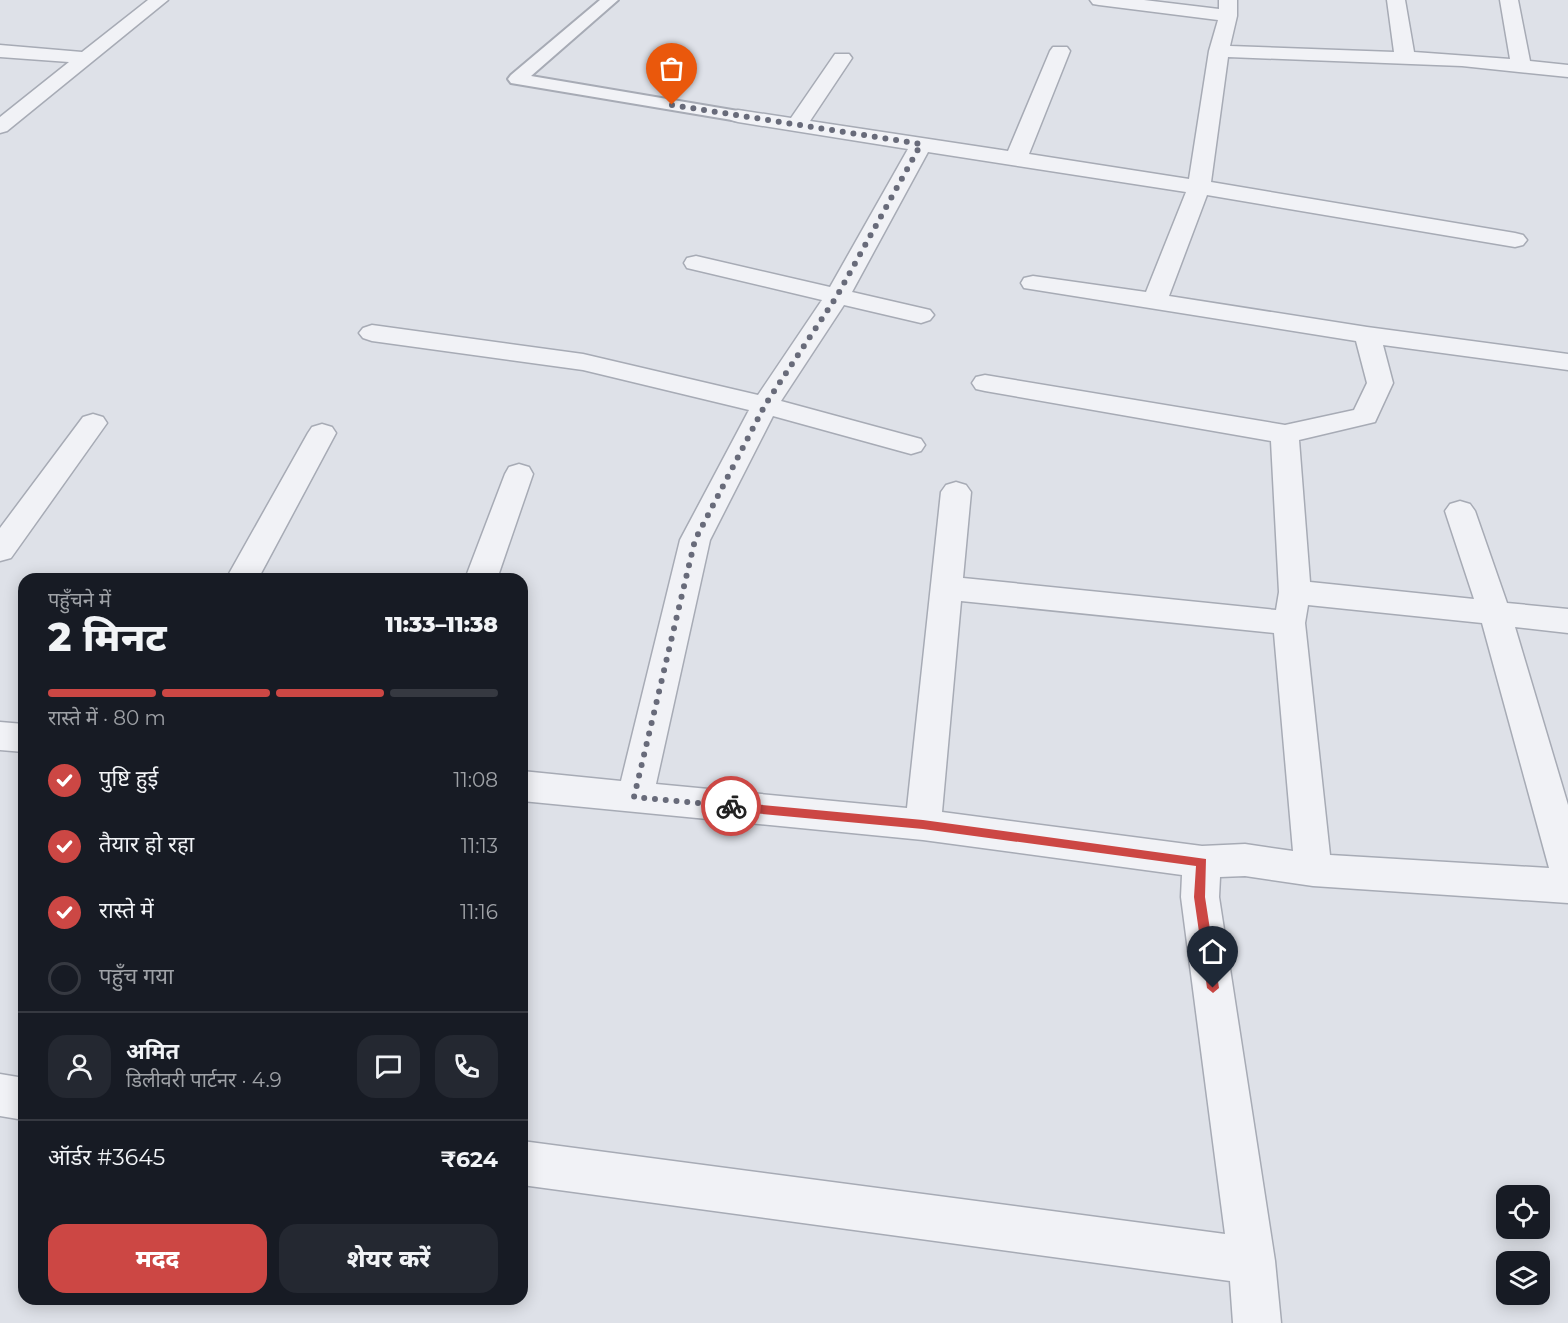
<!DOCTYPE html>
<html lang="hi">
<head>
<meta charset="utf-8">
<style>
	:root { --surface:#171b24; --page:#242831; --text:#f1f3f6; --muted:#9ea1a6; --line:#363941; --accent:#cc4744 }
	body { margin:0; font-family:Montserrat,"Noto Sans Devanagari",sans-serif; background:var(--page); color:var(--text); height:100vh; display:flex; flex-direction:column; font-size:22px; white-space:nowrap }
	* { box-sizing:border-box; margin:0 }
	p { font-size:20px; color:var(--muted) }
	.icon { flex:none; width:33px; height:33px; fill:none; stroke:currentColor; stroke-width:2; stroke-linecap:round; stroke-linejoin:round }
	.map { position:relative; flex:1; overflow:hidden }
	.panel { position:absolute; left:18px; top:573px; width:510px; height:732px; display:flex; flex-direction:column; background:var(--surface); border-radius:18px; box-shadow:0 3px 15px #0003 }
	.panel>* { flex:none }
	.buttons { position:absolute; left:1496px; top:1185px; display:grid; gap:12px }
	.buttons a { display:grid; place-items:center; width:54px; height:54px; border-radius:12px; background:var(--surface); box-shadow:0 3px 15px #0003; font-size:30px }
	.pin { position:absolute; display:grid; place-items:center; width:51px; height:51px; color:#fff; margin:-62px -26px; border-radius:50% 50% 50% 0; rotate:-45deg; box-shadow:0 0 6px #0007 }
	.pin .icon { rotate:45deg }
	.courier { position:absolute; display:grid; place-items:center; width:60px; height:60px; margin:-30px; border:4px solid #cc4744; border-radius:50%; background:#fff; color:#222; box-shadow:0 2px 8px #0007 }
	.head em { font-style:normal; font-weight:800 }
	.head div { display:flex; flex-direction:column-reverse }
	.head { display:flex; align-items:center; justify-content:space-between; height:102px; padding:0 30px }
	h1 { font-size:39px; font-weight:800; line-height:45px }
	.bar { display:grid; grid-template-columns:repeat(4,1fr); gap:9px 6px; align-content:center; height:72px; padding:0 30px }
	.bar i { height:8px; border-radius:4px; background:var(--line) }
	.bar .active { background:var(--accent) }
	.bar p { grid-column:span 4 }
	.line { display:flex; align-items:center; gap:15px; padding:0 30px; border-top:2px solid var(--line) }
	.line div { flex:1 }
	.round { display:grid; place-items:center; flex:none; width:63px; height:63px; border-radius:18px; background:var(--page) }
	ol { padding:0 30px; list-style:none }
	li { display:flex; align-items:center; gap:18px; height:66px }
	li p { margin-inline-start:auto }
	li .icon { padding:6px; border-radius:50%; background:var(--accent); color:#fff; stroke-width:4 }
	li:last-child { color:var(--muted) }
	li i { width:33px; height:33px; border:3px solid var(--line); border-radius:50% }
	.button { display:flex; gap:12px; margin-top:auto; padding:12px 30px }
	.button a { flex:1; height:69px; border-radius:18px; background:var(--accent); color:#fff; font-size:24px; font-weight:800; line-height:69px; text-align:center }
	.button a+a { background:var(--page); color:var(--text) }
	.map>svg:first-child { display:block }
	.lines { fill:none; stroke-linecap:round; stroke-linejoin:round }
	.service-casing { stroke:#a7abb5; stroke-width:4 }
	.minor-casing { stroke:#a7abb5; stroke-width:3 }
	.service { fill:#f1f2f6; fill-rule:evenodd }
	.minor { fill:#f1f2f6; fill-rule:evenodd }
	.route { fill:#cc4744 }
	.done { stroke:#686b7a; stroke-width:6; stroke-dasharray:0 10.8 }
</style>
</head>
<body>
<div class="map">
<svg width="1568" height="1323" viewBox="0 0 1568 1323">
	<rect width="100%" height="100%" fill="#dee1e8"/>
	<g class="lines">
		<g class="service-casing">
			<path id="service" d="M600,0H618L531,76L738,111L744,112L747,116L744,120L738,121L511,83L508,79L511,75Z"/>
		</g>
		<g class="minor-casing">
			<path id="minor" d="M148,0H168L7,131L0,133V117L69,62L0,57V45L82,52Z
				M1090,0H1144L1219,9V0H1237V16L1230,46L1394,52L1387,0H1405L1414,52L1510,59L1500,0H1518L1530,61L1568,65V77L1462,66L1228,57L1211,182L1515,233L1523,235L1527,240L1523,245L1515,247L1207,195L1169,296L1367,327L1568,354V370L1383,345L1393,383L1375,422L1299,440L1310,582L1474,599L1445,511L1450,504L1460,501L1470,504L1475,511L1507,603L1568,609V633L1515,627L1568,805V903L1313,886L1245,876L1220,877L1219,897L1275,1261L1281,1323H1233L1230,1281L522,1185V1141L1225,1234L1181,897L1182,875L923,840L522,801V771L621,781L680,540L749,410L583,370L372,341L363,338L359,333L363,328L372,325L583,354L758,395L822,300L687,268L684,263L687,258L696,256L830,287L908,149L738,122L731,120L728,116L731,112L738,110L791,118L835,54H849L852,58L810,121L1008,151L1050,51L1053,47H1067L1070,51L1029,154L1189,179L1209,51L1218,20L1099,5L1093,4ZM928,152L1186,192L1146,292L1033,276L1024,278L1021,283L1024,288L1356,341L1367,383L1354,410L1285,425L985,375L976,377L972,383L976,389L985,391L1271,441L1279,592L1276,610L963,578L971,492L966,485L956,482L946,485L941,492L907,808L656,784L710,540L773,416L911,454L921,451L925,445L921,439L781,401L844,305L921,323L930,320L934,315L930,310L852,292ZM961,601L1274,633L1293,851L1245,844L1202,846L942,812ZM1308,605L1482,623L1549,868L1330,855L1305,623Z
				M93,414L103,417L107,423L11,558L0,561V528L83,417Z
				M322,424L332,427L336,433L258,579H226L308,433L312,427Z
				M519,464L529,467L533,474L497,579H465L505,474L509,467Z
				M0,722L24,724V752L0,750Z
				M0,1074L24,1078V1120L0,1116Z"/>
		</g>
		<use href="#service" class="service"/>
		<use href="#minor" class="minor"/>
	</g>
	<path class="route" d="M731,802L923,820L1206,859L1205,897L1219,988L1213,993L1207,988L1194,897L1196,866L923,829L731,811L726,806Z"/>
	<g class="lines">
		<path class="done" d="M672,105L921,144L837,296L765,405L695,540L634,797L731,806"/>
	</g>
</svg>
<div class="buttons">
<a><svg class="icon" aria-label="locate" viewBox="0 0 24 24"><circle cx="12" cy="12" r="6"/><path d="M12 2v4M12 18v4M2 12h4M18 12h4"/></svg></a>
<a><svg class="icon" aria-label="layers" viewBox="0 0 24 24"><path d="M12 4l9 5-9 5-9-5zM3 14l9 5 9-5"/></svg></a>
</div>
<div class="pin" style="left:672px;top:105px;background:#ea580c"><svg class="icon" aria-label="bag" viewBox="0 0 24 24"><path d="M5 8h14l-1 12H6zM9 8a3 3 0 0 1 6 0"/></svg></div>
<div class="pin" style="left:1213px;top:988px;background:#1f2937"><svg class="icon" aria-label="home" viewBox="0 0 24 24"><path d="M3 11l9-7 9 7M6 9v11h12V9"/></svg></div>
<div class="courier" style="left:731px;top:806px"><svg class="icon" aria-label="bike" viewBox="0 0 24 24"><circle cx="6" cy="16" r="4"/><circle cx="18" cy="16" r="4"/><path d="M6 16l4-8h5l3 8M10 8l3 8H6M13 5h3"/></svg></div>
<section class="panel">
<div class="head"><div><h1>2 मिनट</h1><p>पहुँचने में</p></div><em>11:33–11:38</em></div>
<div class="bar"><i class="active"></i><i class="active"></i><i class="active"></i><i></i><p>रास्ते में · 80 m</p></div>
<ol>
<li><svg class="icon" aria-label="check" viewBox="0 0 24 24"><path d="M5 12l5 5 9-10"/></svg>पुष्टि हुई<p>11:08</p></li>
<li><svg class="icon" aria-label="check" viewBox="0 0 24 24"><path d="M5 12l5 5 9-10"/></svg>तैयार हो रहा<p>11:13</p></li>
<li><svg class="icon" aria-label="check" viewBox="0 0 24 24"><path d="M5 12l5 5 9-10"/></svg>रास्ते में<p>11:16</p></li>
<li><i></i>पहुँच गया</li>
</ol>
<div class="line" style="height:108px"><a class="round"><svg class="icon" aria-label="person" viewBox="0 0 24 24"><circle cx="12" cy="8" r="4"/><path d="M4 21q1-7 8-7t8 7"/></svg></a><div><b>अमित</b><p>डिलीवरी पार्टनर · 4.9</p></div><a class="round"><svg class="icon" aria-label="chat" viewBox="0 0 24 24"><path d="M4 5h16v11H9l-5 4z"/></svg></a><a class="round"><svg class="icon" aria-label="phone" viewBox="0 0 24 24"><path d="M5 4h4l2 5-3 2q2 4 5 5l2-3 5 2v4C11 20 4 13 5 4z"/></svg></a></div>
<div class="line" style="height:78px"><div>ऑर्डर #3645</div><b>₹624</b></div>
<div class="button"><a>मदद</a><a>शेयर करें</a></div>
</section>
</div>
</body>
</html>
